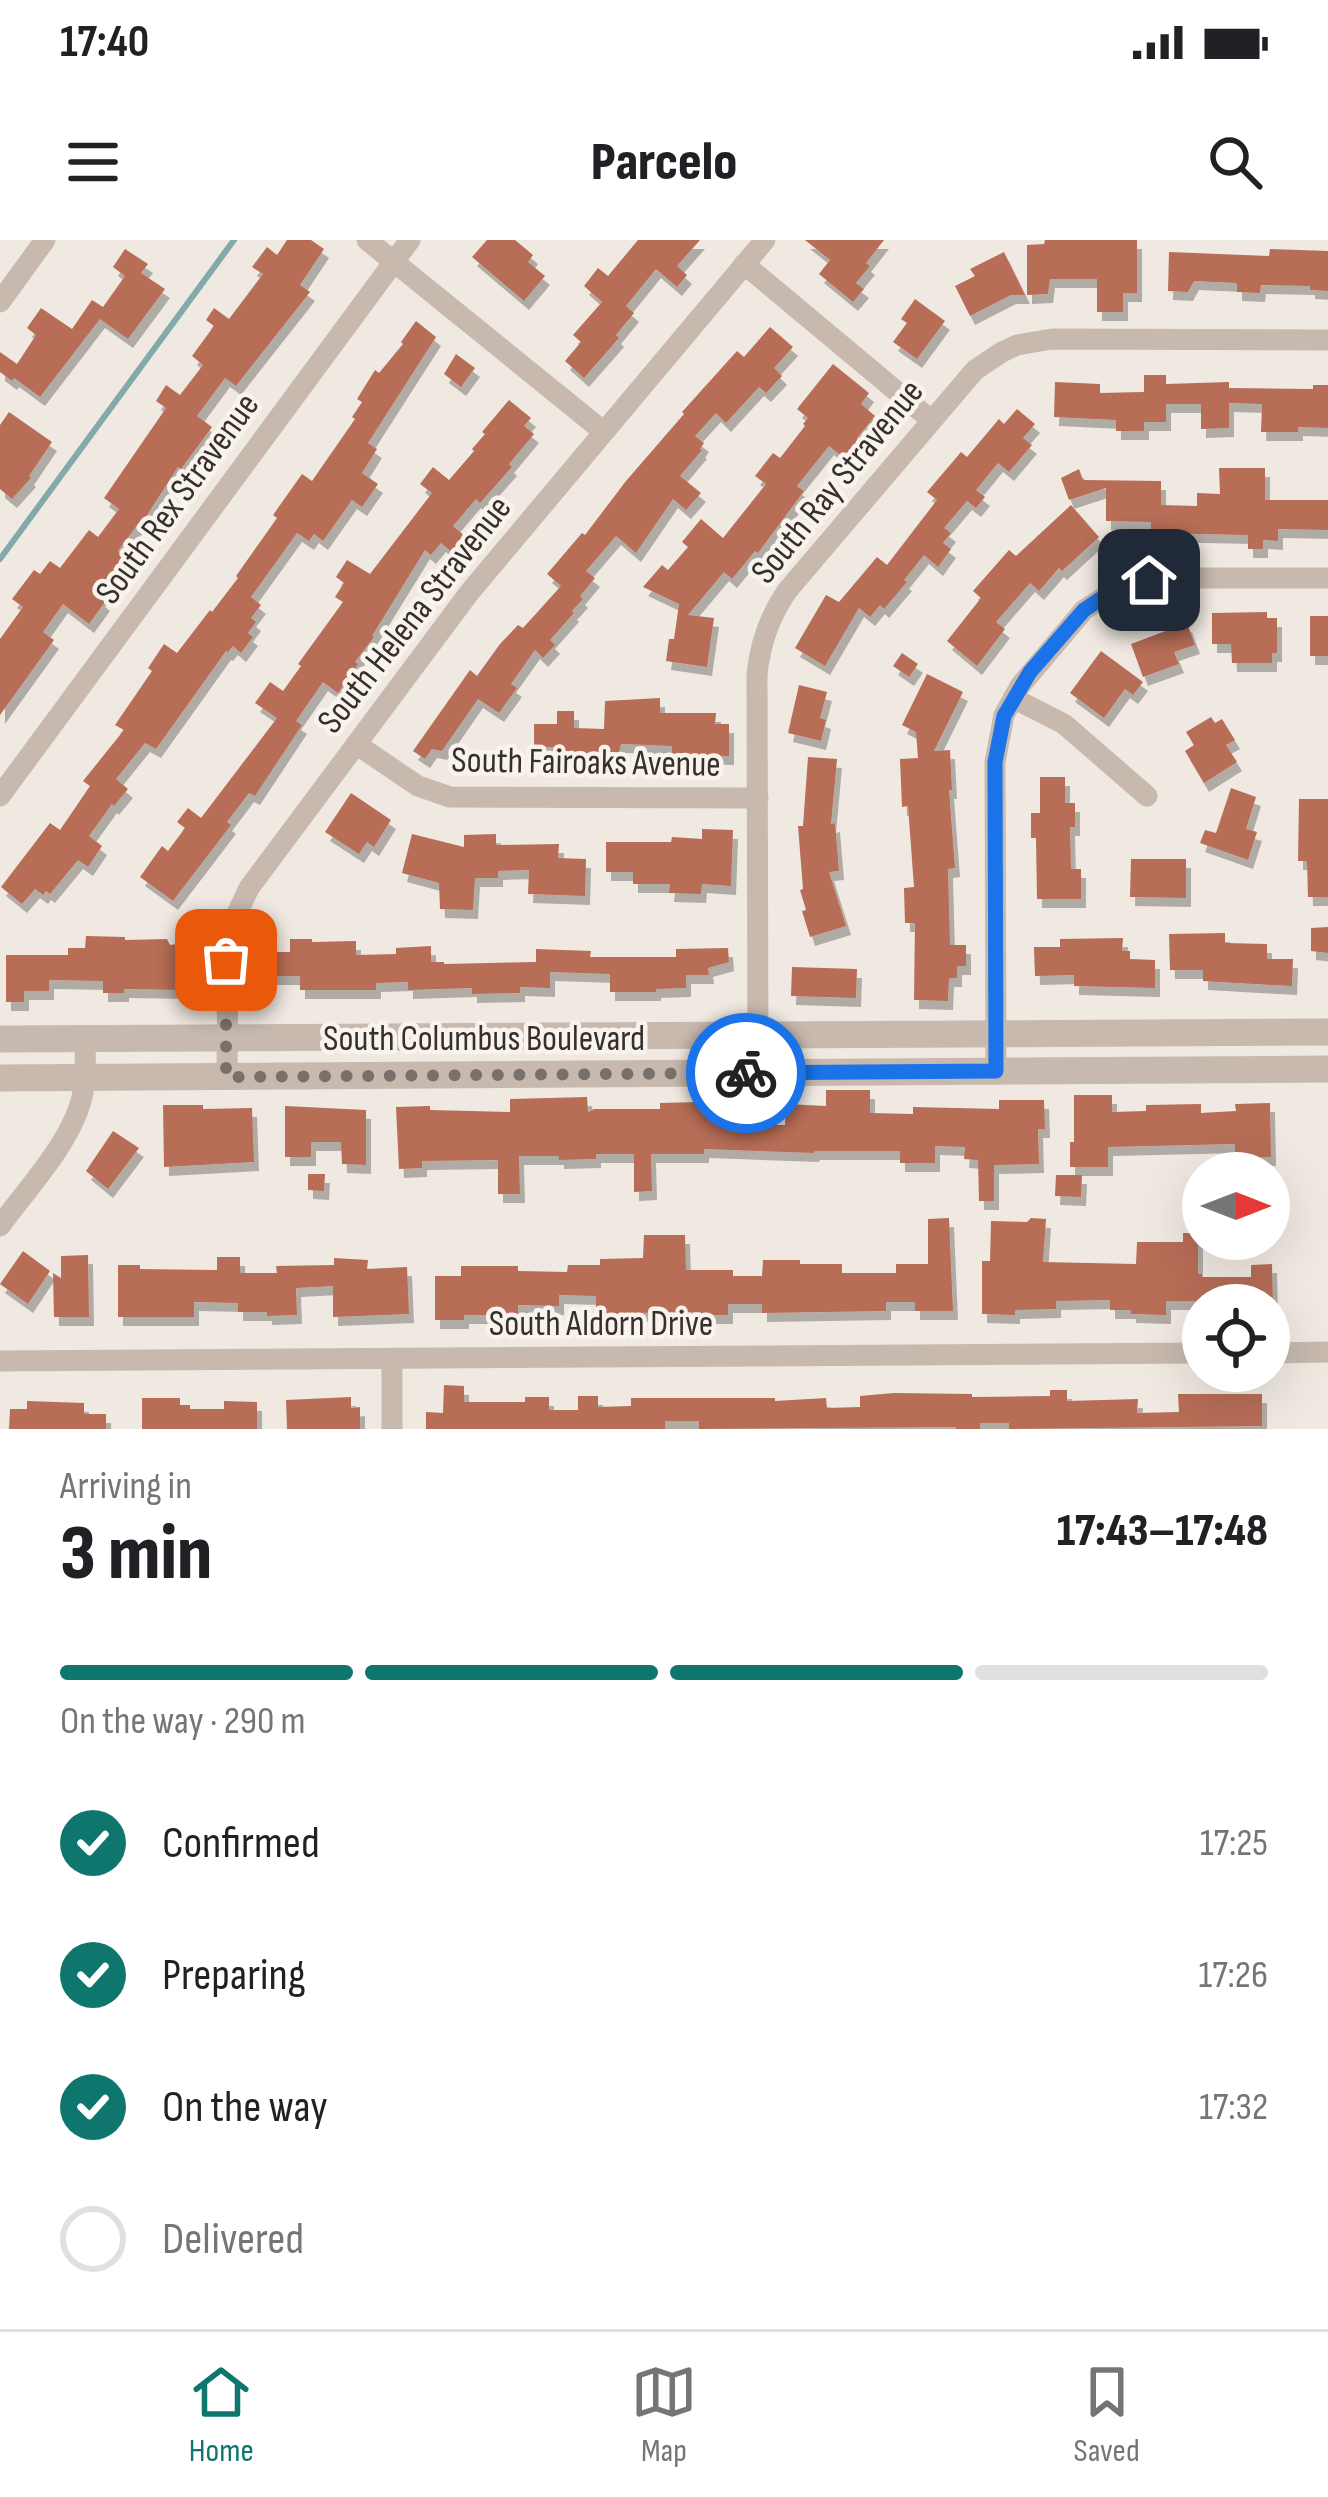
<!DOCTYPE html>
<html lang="en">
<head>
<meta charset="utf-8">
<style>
	:root { --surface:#fff; --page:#f6f6f6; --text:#202124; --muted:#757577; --line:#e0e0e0; --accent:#0f766e }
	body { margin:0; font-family:"Sofia Sans Condensed",sans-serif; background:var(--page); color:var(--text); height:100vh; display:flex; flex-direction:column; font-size:45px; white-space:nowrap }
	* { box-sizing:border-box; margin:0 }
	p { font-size:39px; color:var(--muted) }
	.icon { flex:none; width:66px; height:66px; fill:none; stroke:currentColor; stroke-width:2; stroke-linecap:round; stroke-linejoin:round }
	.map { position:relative; height:1189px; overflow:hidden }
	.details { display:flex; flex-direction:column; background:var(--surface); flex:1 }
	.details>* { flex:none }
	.needle { width:78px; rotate:90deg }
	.tools { position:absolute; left:1182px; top:912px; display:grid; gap:24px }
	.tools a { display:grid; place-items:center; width:108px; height:108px; border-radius:50%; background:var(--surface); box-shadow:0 12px 48px #0002; font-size:60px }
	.pin { position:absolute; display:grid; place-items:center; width:102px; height:102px; color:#fff; margin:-51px; border-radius:24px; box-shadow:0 6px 18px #0006 }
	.courier { position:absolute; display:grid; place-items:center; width:120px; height:120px; margin:-60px; border:9px solid #1a73e8; border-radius:50%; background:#fff; color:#222; box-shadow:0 3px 15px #0007 }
	.headline em { font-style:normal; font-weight:800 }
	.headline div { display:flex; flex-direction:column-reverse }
	.headline { display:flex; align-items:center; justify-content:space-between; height:204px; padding:0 60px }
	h1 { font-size:78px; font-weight:800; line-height:90px }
	.bar { display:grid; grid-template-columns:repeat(4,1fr); gap:18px 12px; align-content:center; height:144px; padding:0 60px }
	.bar i { height:15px; border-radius:9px; background:var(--line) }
	.bar .active { background:var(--accent) }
	.bar p { grid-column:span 4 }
	ol { padding:0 60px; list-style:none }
	li { display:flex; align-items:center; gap:36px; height:132px }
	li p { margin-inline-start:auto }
	li .icon { padding:12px; border-radius:50%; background:var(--accent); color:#fff; stroke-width:4 }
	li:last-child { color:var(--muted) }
	li i { width:66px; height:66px; border:6px solid var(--line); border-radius:50% }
	.status { display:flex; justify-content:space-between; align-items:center; height:84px; padding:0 60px; background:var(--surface); direction:ltr }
	.status svg { height:33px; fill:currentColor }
	header { display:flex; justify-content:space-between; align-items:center; height:156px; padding:0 60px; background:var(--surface); font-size:54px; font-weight:800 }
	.menu { display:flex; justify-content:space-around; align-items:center; height:168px; border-top:3px solid var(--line); background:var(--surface); font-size:33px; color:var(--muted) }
	.menu a { display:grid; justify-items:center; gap:6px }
	.menu .active { color:var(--accent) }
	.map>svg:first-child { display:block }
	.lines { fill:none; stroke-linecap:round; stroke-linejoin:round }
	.stream { stroke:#83a9aa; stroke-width:6 }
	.building { fill:#b76d57; filter:url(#shadow) }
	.minor { stroke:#c7b9ae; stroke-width:21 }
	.tertiary { stroke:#c7b9ae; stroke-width:27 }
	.done { stroke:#78706b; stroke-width:12; stroke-dasharray:0 21.6 }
	.route { stroke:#1a73e8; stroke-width:15 }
	.labels { text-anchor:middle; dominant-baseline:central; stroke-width:9; stroke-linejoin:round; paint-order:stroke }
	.street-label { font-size:36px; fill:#372f2b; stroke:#f8f3ed }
</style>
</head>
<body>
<div class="status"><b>17:40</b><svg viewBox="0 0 49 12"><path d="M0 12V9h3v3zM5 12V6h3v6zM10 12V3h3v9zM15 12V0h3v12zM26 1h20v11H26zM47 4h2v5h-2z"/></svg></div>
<header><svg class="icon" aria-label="menu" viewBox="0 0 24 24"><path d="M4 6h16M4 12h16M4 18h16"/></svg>Parcelo<svg class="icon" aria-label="search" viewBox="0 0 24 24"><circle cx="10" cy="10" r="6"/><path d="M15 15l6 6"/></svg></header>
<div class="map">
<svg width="1328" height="1189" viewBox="0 0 1328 1189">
	<defs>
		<filter id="shadow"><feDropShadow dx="5" dy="9" stdDeviation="0" flood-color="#0004"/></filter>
	</defs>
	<rect width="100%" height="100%" fill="#f0e9e1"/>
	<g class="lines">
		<path class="stream" d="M0,319L234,0"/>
	</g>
	<path class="building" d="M287,0H311L324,9L300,45L310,52L236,146L225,138L197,176L212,187L181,229L178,227L140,286L138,284L118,311L129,319L100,358L105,362L89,384L63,364L43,392L54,400L0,475V399L23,367L12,359L34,330L40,334L50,321L60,328L89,290L98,297L119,269L104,258L166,168L156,161L166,145L180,155L203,125L192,116L214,86L206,80L214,68L229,79L263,34L252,27L267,7L277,15Z
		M487,0H515L533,15L528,22L545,36L524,61L472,17Z
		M638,0H700L677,26L687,35L677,47L656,29L626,66L634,73L616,95L619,98L584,138L565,121L581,102L573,95L602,62L584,46L598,28L608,36Z
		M805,0H884L866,23L870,26L856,43L864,49L853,62L819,34L830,20Z
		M1045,0H1137V53H1123V72H1097V39H1050L1048,54L1027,55V5L1044,4Z
		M125,9L148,24L141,33L165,49L128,99L100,79L40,157L14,138L12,141L0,132V112L17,124L36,95L27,88L41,68L72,89L92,60L103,67L125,36L113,27Z
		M1270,9L1328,11V51L1310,50V46L1261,45L1260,53L1237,52V43L1194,41L1188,52L1168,51L1169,12L1269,16Z
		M1004,12L1025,55H1011L970,76L955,46L975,36L970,29Z
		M915,59L945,81L917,119L893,102L907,83L901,79Z
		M416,81L436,97L368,203L377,209L362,233L378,244L362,267L352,260L323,301L314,294L309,301L297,293L251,357L261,365L251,378L256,382L248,393L253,397L241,413L233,406L228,412L226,411L156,509L145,503L116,539L128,549L114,566L112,564L89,596L102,606L88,627L78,620L50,654L46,651L43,655L35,649L22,664L1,647L50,583L60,590L90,546L83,541L124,490L115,485L152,431L148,428L164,404L177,413L210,370L212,372L238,338L236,336L277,278L273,275L302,234L312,241L355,179L352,177L362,162L357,159L375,130L379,133L403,104L401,102Z
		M770,87L793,107L774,128L782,136L766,153L759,147L726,183L716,173L695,196L704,203L700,209L702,210L680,236L701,253L686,270L673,259L636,313L616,296L586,331L595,338L580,356L583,359L572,371L574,373L550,400L555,405L543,418L535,410L511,444L517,448L499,473L478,459L442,511L432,509L425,519L413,511L470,430L477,436L500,404L518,385L523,388L561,346L547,334L582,293L585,295L626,241L684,174L682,172L737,111L744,117Z
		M456,114L475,128L461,147L444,134Z
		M833,124L869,153L861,164L875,176L857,198L860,209L849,222L829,206L797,246L804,251L758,313L755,311L732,339L724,332L688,375L714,378L707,427L666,421L669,399H674L679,364L643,347L662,325L668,330L688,307L682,302L701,279L723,298L766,244L755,236L773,213L780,218L805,186L803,184L808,178L797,169Z
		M1144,135H1166V144L1229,142V148L1313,149V145H1328V188L1298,187V192H1261L1262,164L1229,163V188L1201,189V164H1166V182H1144V191H1116V180L1054,177L1055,142L1100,144V153L1144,152Z
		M509,160L531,178L524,186L534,194L509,224L512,227L480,263L476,259L453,286L466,297L453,313L441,303L431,315L425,310L372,396L374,397L355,422L358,424L338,453L323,442L296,481L302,485L255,556L249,553L227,582L231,585L173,661L140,637L162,606L168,611L185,588L177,582L188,568L201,578L277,478L255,463L270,442L283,451L301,426L298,424L343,362L335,357L344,343L336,337L347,320L370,334L432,253L420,244L433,227L449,240L474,211L472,209L485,194L482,192Z
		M1017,169L1035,184L1023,198L1032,205L1009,232L998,223L976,250L985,257L976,268L967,261L944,288L951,293L943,303L951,309L938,327L924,315L904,340L907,342L884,369L880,365L870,377L859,368L825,426L795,408L826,355L839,362L877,317L887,325L937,260L927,252L961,212L967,217L999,179L1004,184Z
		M9,172L52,202L29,236L31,238L12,259L0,249V185Z
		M1219,228H1265V260H1328V290L1278,289V301L1263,300V309H1248V295L1151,293V282L1106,281V248L1069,260L1061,238L1079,229L1083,240L1161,241V265L1197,266V253L1220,254Z
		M1071,265L1099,297L1062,331L1059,328L1039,351L1030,343L996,382L1005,389L977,426L947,401L981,358L973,351L1009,310L1016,316Z
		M1267,372V378H1277V413H1272V423H1232L1231,404H1212V373Z
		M1310,376H1328V416H1310Z
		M1187,383L1195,405L1174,412L1179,424L1143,437L1131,404Z
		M1101,411L1143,442L1133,455L1125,449L1104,478L1070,453Z
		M902,413L918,424L909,437L893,426Z
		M927,434L963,452L934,511L950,510L952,550H949L955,628L948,629L950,705H966V726H957V738H949L948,761L914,760L915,683H905L904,648L914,647L908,566L902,567L900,519L918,518L916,492L902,485Z
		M799,445L827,452L820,478L826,480L821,501L788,493Z
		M660,458V473H716L715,484H729V516L672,515V506L621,504L619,512H598V517H554V507H534V484H557V471H574V488L604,489L605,461Z
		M1211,477L1215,483L1222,479L1235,500L1226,505L1237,522L1204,543L1185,511L1194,505L1186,492Z
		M808,517L837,519L831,584L835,583L839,631L829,632L846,686L810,697L802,671L806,670L800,650L803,649L798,586H803Z
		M1040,537H1065V563H1075V587H1070L1071,629H1081V659H1037L1036,598H1031V573H1040Z
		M1231,548L1256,557L1246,589L1257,592L1248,620L1200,603L1205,590L1216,593Z
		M351,553L391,580L374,607L367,602L359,614L325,592Z
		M1299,559H1328V657H1308L1307,621H1298Z
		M702,589L733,590L731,646L702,644L701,654L669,653L670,644H633V632H606V602H671L672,597L702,599Z
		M412,594L464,607V595L496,594V605L559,604L558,618L586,619L585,656L528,654L529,630L498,631V638H475L473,670L440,669L439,643L402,633Z
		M1131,619H1186V658L1130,657Z
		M1328,687V713L1311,711V688Z
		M1225,693V703L1267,704V719H1293L1292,746L1203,741V730H1170L1169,694Z
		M86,696L125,697V700L167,699L170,705L177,704L184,708V750L124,749V753H103V741L49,740V751H24V762H6V715H68V708H85Z
		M1123,698L1122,711H1130V719L1155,720V748L1074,746V735L1035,736L1034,707H1060V699Z
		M290,699H312V702L356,701V715L396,714V708L431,706V722H444V724L536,722V709L591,711L590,717H676V709L728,708L729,722L708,728L709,735H686V748L656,749V752H610V734L550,732V748L520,747V753L472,754V748L408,750V742L376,743V750H300V736H262V712H290Z
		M792,727L857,729L856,758L791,756Z
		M826,850H870V873L913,874V867L999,869V860H1044L1045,889H1038L1039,924L994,925V961H979L978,920L964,919L965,907L935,906V923H900V911H815L814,913L704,909V914H651L652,951L634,952V914H596V919L559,920V916H519L520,954H498V920L422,921V928L399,929L396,867L430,866V870L510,872V859L587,857L588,872L594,869H660V863L736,861L735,884L785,885L786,864L826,866Z
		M1074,855H1112V872L1146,871V865L1201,864V873L1236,871L1235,864L1270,863L1271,917H1259V933H1235V904L1108,907V927H1070V902H1074Z
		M163,865H203V869L252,868L254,922L164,927Z
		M285,866L366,870V925L342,924L341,902H311V917H285Z
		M113,891L139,908L108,949L86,931Z
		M308,934H325L324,951L308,950Z
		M1056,935H1082L1081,957L1055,956Z
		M949,978L953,1071H915V1062H886V1071L762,1073V1064H728V1075H701V1072L633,1073V1081L596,1082V1056L559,1055V1066L518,1065V1075H464V1080H435V1036H461V1026H518V1031L567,1032L568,1025H600V1019L643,1018L644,995H685L686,1030H733V1036H762L763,1020H800V1024H842V1033H896V1024H928V979Z
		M1031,978L1046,979L1043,1022L1136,1024L1137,1002H1183V993H1198V1034H1202V1037H1251V1025L1272,1024L1273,1065H1212V1061H1166V1075L1131,1074V1070H1110V1060L1056,1061V1069L1015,1070V1075L982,1074V1021H990L991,981L1027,982Z
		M23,1011L50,1031L28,1064L0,1044Z
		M88,1015L89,1077H54L53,1033L61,1038V1016Z
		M217,1017H240V1033H277L276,1026L334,1025V1018L368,1020L367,1029L407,1027L409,1074L333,1077V1046L296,1048L297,1075L267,1076V1072H238V1063L194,1062V1077H118V1025H140V1029L217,1030Z
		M444,1145L464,1146V1162H525V1157H549V1170H578V1156H598V1167L631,1166V1158H775V1161L826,1158L827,1168L860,1167V1156L894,1153L972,1154V1157L1050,1156V1150H1067V1161L1138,1159L1137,1173L1179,1172L1178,1154H1262V1186L1009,1189V1183H980V1189H956V1187L699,1189V1181H665V1189H426V1172L443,1173Z
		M351,1157V1168L360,1167V1189H287L286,1160Z
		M142,1158H180V1165H190V1169H224V1161L257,1162V1189H142Z
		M27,1161L84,1163V1174H106V1189H9L10,1169H27Z"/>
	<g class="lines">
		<path class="minor" d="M367,0L604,192
			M744,24L931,180
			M0,62L45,0
			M1013,458L1064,484L1147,556
			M356,504L418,546L450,557L758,558
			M0,556L410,0
			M996,831L995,522L1004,475L1020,446L1084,370L1115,350L1131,343L1169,338H1328
			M758,833L757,435C760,403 769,377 787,351L975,130L1002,112L1017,105L1052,99L1328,100
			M227,837L228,702L233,682L249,648L469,353L765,0
			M0,986C27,949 72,901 82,857C87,838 85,818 85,799
			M1269,1113L1328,1112
			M392,1119V1189
			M0,1121L1203,1113"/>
		<path class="tertiary" d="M0,799L1328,792
			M0,838L1328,829"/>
	</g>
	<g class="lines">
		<path class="done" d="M226,720V837L746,833"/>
		<path class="route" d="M746,833L996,831L995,522L1004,476L1030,432L1084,370L1114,350L1149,340"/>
	</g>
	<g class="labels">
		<g class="street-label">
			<text transform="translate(838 242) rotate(-51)">South Ray Stravenue</text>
			<text transform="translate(178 259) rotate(-54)">South Rex Stravenue</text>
			<text transform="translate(415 375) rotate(-52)">South Helena Stravenue</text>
			<text transform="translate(586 523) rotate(1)">South Fairoaks Avenue</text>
			<text x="484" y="799">South Columbus Boulevard</text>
			<text x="601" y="1084">South Aldorn Drive</text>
		</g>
	</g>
</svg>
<div class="tools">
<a><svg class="needle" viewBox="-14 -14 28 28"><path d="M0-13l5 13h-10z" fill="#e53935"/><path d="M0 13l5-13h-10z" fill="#757577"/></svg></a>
<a><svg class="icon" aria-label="locate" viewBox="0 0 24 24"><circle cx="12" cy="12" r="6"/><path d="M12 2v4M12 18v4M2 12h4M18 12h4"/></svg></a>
</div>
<div class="pin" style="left:226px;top:720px;background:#ea580c"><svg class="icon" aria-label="bag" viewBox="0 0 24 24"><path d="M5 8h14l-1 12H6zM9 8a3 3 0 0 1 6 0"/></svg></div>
<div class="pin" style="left:1149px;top:340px;background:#1f2937"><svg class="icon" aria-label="home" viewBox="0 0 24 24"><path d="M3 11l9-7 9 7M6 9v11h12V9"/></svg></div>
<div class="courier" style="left:746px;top:833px"><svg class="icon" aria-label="bike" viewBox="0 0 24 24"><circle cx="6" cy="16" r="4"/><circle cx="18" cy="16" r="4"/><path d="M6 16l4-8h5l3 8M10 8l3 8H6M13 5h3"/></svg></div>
</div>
<section class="details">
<div class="headline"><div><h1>3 min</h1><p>Arriving in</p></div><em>17:43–17:48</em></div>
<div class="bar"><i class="active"></i><i class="active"></i><i class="active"></i><i></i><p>On the way · 290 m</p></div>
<ol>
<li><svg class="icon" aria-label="check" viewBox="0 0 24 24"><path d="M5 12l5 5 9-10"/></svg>Confirmed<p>17:25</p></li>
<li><svg class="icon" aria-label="check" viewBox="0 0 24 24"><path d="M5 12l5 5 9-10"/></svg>Preparing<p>17:26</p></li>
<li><svg class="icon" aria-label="check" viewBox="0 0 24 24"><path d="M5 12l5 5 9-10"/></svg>On the way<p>17:32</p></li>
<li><i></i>Delivered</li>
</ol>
</section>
<nav class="menu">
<a class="active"><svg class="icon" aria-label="home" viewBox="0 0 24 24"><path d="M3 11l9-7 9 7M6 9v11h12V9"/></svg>Home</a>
<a><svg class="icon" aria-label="map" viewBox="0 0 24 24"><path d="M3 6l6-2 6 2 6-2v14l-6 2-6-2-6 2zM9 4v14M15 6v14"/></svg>Map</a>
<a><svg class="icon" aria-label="saved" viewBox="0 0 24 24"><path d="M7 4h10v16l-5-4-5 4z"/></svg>Saved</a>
</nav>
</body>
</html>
